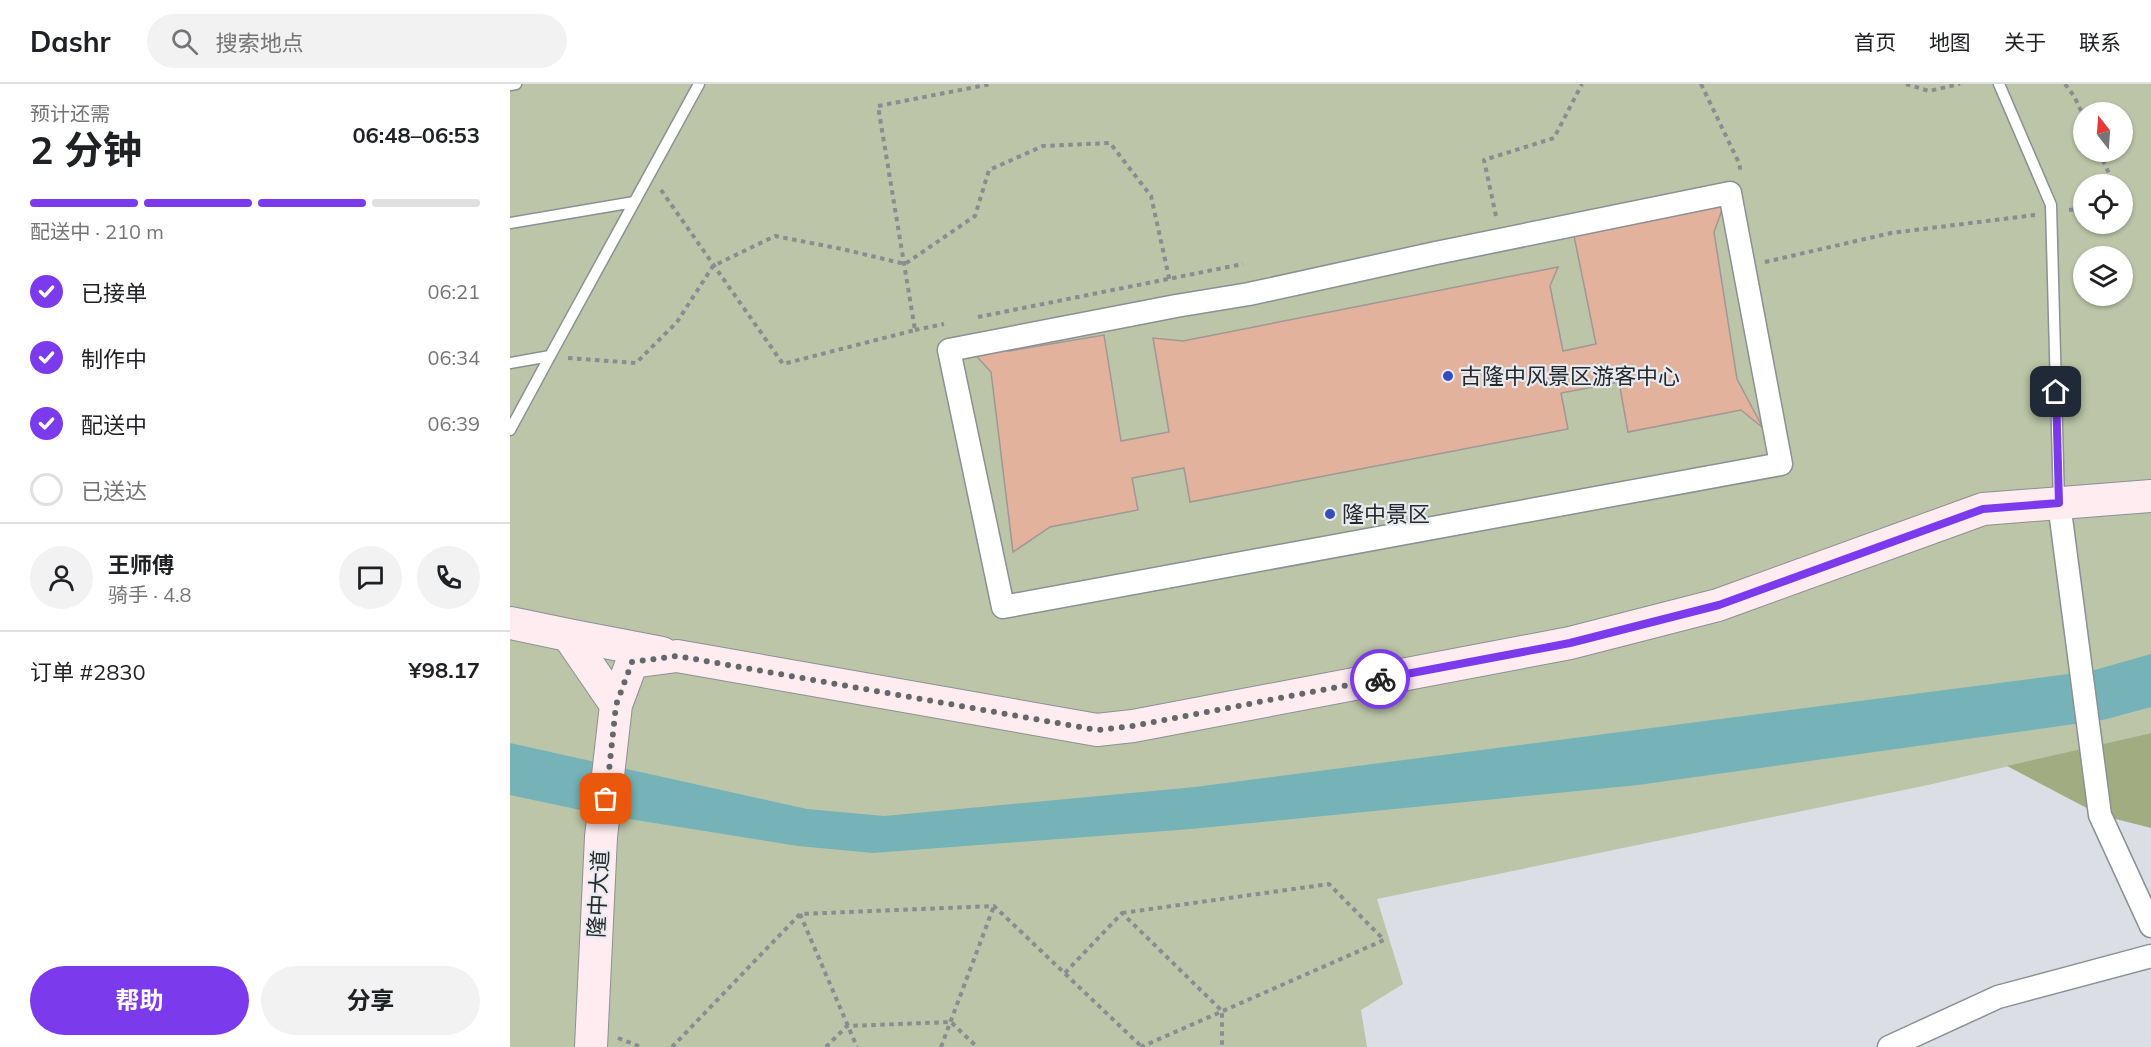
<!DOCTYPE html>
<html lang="zh">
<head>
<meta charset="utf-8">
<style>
	:root { --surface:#fff; --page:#f2f2f2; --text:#202124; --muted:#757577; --line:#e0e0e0; --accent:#7c3aed }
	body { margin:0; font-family:Mulish,"Noto Sans SC",sans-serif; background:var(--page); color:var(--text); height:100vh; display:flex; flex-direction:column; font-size:22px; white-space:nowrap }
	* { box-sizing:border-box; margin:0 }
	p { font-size:20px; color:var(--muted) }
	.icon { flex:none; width:33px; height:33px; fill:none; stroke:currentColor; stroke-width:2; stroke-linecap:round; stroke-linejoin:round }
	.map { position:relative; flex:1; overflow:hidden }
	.panel { display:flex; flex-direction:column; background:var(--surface); width:510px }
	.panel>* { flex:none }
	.needle { width:39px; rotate:343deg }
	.buttons { position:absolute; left:1563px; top:18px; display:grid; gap:12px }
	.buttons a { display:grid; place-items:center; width:60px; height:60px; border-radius:50%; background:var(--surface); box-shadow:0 2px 4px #0004; font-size:30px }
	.pin { position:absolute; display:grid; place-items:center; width:51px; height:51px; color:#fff; margin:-26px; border-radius:12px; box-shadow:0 3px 9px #0006 }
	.courier { position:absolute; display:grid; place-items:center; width:60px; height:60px; margin:-30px; border:4px solid #7c3aed; border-radius:50%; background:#fff; color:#222; box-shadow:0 2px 8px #0007 }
	.overview em { font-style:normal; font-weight:700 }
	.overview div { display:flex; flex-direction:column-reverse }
	.overview { display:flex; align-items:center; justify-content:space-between; height:102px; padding:0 30px }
	h1 { font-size:39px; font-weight:700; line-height:45px }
	.bar { display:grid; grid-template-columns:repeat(4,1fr); gap:9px 6px; align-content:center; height:72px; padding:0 30px }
	.bar i { height:8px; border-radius:4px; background:var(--line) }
	.bar .active { background:var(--accent) }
	.bar p { grid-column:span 4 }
	.line { display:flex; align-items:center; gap:15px; padding:0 30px; border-top:2px solid var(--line) }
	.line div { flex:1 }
	.round { display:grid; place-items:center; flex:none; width:63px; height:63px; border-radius:32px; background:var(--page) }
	ol { padding:0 30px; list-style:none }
	li { display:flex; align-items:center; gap:18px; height:66px }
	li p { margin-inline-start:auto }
	li .icon { padding:6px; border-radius:50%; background:var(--accent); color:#fff; stroke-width:4 }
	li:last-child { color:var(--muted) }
	li i { width:33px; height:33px; border:3px solid var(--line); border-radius:50% }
	.cta { display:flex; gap:12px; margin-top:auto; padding:12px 30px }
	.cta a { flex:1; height:69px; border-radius:36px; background:var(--accent); color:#fff; font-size:24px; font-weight:700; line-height:69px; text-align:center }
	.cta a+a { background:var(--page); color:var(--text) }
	header { display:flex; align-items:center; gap:36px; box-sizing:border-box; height:84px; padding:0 30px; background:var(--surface); border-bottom:2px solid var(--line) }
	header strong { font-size:28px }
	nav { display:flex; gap:33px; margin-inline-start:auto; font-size:21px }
	.search { width:420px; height:54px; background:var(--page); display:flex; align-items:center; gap:15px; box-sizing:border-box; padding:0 21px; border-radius:33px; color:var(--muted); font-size:22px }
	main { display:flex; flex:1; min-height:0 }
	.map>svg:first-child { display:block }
	.green { fill:#bcc5a7; fill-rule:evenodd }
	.forest { fill:#a1ad80 }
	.water { fill:#75b3b8 }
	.building { fill:#e3b29d; stroke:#9f9895; stroke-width:1.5 }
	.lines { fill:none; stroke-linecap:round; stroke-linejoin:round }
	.lane-casing { stroke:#8b9094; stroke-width:13 }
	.street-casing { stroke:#8b9094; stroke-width:25 }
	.secondary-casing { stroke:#8b9094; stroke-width:34 }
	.path { stroke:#898c90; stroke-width:4; stroke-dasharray:4.5 4.5; stroke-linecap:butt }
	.lane { stroke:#fff; stroke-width:10 }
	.street { stroke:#fff; stroke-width:22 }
	.secondary { stroke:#ffecf0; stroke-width:32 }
	.done { stroke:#65686b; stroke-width:6; stroke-dasharray:0 10.8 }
	.route { stroke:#7c3aed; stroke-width:8 }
	.poi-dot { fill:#334dbe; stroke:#e8ecf2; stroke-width:2 }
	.labels { text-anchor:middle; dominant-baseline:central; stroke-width:4.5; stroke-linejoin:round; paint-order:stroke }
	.poi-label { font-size:22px; fill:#262829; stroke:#e8ecf2; text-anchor:start }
	.street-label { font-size:22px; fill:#262829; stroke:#e8ecf2 }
</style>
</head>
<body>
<header>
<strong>Dashr</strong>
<div class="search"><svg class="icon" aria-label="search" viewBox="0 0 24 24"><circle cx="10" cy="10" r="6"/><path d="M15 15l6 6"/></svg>搜索地点</div>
<nav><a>首页</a><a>地图</a><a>关于</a><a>联系</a></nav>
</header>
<main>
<section class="panel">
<div class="overview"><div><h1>2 分钟</h1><p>预计还需</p></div><em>06:48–06:53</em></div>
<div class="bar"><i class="active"></i><i class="active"></i><i class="active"></i><i></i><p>配送中 · 210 m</p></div>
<ol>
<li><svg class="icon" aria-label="check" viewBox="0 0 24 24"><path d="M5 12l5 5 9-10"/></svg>已接单<p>06:21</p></li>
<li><svg class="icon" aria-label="check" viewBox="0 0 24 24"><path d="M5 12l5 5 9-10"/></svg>制作中<p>06:34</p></li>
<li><svg class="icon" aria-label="check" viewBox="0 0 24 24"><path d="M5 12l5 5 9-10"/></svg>配送中<p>06:39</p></li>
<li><i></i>已送达</li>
</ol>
<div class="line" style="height:108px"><a class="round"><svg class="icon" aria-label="person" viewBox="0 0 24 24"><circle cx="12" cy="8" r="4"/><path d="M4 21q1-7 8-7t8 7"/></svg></a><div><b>王师傅</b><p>骑手 · 4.8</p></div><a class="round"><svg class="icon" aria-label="chat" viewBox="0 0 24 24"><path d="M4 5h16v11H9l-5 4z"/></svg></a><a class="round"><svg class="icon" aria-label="phone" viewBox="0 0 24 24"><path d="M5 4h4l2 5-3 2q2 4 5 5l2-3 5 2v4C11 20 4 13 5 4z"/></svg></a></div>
<div class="line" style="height:78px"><div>订单 #2830</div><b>¥98.17</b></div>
<div class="cta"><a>帮助</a><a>分享</a></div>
</section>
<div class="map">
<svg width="1641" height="963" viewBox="0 0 1641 963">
	<rect width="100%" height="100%" fill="#dbdfe5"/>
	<path class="green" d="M0,0H1641V649L1418,701L867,815L893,900L851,926L857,963H0ZM1574,28H1612V68H1574ZM1574,100H1612V140H1574ZM1574,172H1612V212H1574Z"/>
	<path class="forest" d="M1641,649V744L1590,731L1497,682Z"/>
	<path class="water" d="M1641,570V623L1593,636L1128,701L681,745L363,769L288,762L94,731L0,711V659L297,725L374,732L685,703L1581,587Z"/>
	<path class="building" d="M1216,115L1204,148L1227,295L1253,344L1231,326L1118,348L1109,298L1051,309L1058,345L680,418L674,384L622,394L628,426L540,443L503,468L481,288L460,265L499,267L594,251L611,357L659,348L643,254L673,257L1048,183L1040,202L1053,267L1086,260L1063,147Z"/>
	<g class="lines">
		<g class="lane-casing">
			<path id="lane" d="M1489,0L1541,121L1549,418
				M0,1L6,0
				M0,139L124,118
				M0,279L40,272L189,0
				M0,346L40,272"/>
		</g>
		<g class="street-casing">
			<path id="street" d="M1220,109L1271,380L493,523L439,266L666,222L739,210L926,169Z
				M1549,419L1590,731L1641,842
				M1379,963L1488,913L1641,872"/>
		</g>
		<g class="secondary-casing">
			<path id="secondary" d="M0,539L58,551L106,621
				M58,551L152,569
				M81,963L91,753L106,621L122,578L167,572L587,646L623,642L1060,559L1208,521L1473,425L1641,412"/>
		</g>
		<path class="path" d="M1191,0L1229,79L1231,89
			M1396,0L1419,7L1450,0
			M1555,0L1564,12L1574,33
			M1589,68L1604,100
			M151,106L273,280L405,246L368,22L481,0
			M1559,126L1574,124
			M986,132L974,76L1044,54L1072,0
			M1255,178L1381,149L1525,131
			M468,233L733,180
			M405,246L434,240
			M58,274L126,279L167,238L203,182L265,152L332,165L395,180L465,132L479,86L533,62L600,59L641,112L660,198
			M612,829L819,800L874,856L631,963
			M290,830L347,963
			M555,889L612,829L712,927V963
			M108,954L131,963
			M162,963L290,830L484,822L632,963
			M316,963L337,942L441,938L467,963
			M431,963L484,822"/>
		<use href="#lane" class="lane"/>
		<use href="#street" class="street"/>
		<use href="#secondary" class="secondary"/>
	</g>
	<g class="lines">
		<path class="done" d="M96,715L106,621L122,578L167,572L587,646L623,642L870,595"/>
		<path class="route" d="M870,595L1060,559L1209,521L1473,425L1549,419L1546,308"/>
	</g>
	<g class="poi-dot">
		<circle cx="938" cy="292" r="6"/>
		<circle cx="820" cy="430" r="6"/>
	</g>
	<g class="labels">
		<g class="poi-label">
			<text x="950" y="292">古隆中风景区游客中心</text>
			<text x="832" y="430">隆中景区</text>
		</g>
		<g class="street-label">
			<text transform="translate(88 810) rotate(-87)">隆中大道</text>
		</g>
	</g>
</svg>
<div class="buttons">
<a><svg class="needle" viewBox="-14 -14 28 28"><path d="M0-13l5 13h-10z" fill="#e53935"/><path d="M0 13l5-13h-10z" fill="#757577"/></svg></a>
<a><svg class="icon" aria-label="locate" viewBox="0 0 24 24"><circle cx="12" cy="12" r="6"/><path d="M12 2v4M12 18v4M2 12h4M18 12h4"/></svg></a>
<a><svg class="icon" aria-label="layers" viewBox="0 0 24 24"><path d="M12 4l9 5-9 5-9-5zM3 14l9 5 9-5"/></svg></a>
</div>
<div class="pin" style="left:96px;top:715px;background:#ea580c"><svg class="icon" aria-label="bag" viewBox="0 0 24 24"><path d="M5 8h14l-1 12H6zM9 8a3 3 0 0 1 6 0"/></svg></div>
<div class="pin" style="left:1546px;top:308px;background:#1f2937"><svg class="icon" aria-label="home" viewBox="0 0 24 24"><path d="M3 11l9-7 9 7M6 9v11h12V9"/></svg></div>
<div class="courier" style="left:870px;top:595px"><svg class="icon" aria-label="bike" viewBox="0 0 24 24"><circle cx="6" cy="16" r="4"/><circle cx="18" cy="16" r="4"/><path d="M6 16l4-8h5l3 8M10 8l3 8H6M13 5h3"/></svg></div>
</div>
</main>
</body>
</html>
